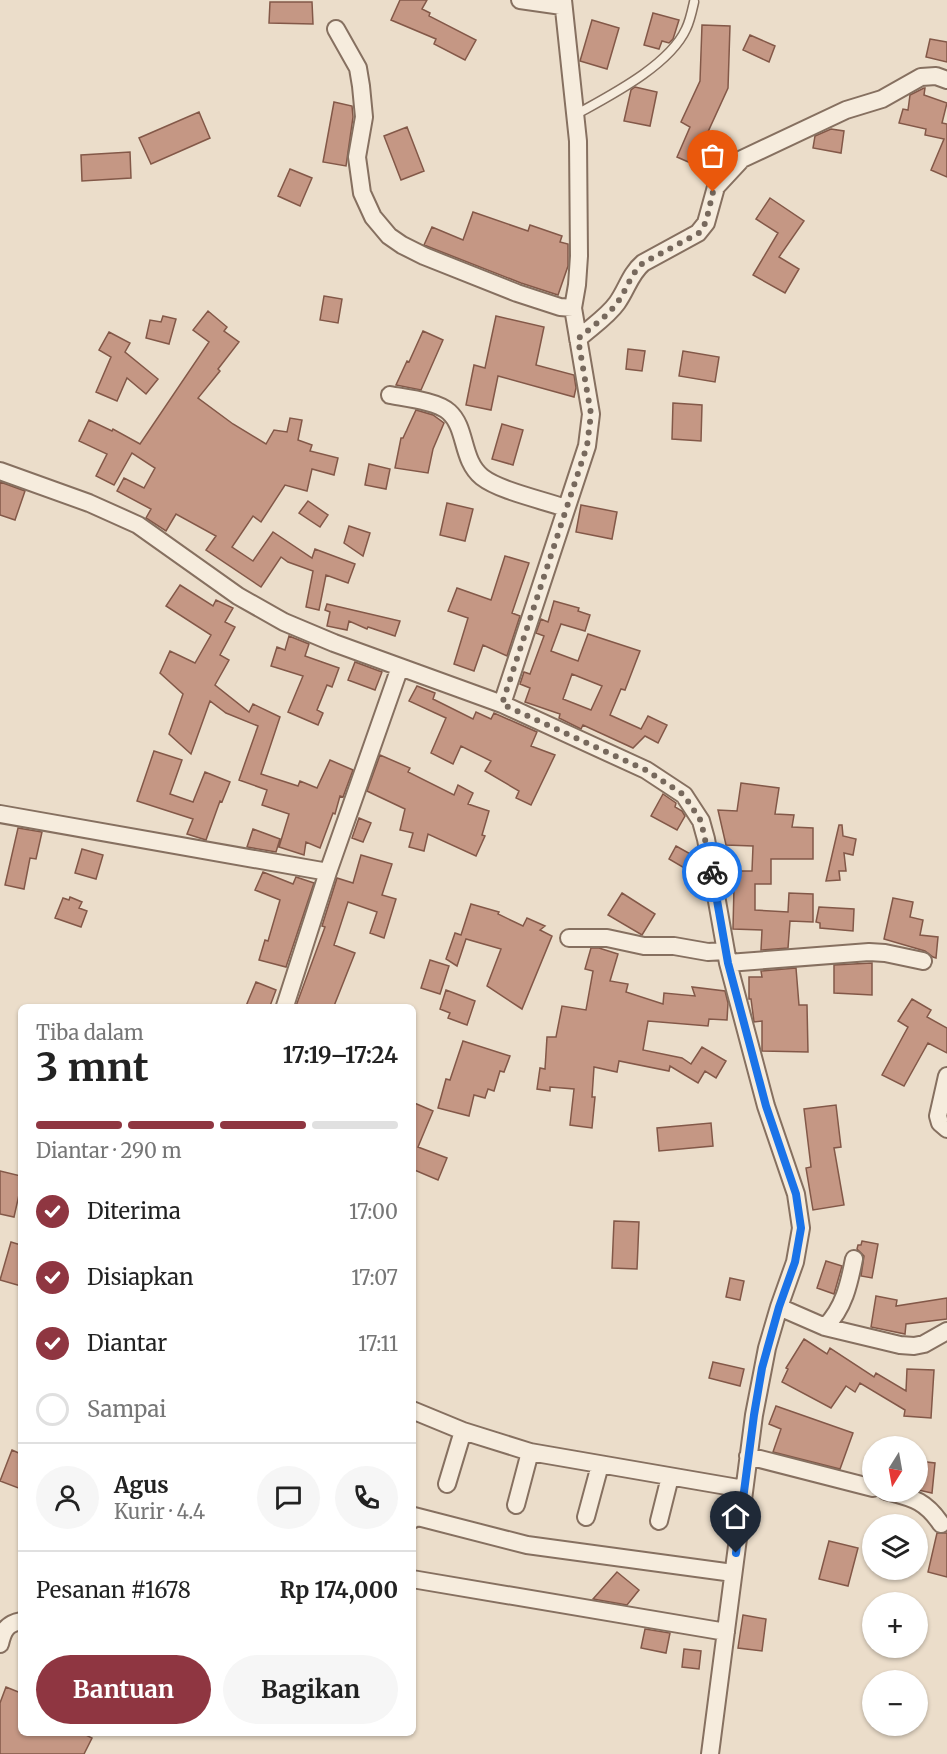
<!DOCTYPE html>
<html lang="id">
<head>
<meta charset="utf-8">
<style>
	:root { --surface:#fff; --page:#f6f6f6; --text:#222; --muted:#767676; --line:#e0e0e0; --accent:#8f3641 }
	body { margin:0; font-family:Merriweather,serif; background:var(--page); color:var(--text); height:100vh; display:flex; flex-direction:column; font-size:22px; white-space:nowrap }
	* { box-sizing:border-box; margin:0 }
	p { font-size:20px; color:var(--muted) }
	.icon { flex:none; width:33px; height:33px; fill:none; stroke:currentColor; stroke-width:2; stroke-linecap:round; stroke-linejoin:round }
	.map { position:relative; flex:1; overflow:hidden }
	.panel { position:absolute; left:18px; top:1004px; width:398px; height:732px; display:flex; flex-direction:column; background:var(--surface); border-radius:9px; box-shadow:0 2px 4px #0004 }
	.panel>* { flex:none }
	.needle { width:39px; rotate:191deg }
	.tools { position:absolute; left:862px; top:1436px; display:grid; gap:12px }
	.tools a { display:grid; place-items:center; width:66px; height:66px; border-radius:50%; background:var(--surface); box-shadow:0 2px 4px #0004; font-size:30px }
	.pin { position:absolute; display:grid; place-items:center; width:51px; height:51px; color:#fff; margin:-62px -26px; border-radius:50% 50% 50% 0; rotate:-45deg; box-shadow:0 0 6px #0007 }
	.pin .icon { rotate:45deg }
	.courier { position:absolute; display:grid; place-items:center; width:60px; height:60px; margin:-30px; border:4px solid #1a73e8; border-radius:50%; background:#fff; color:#222; box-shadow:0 2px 8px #0007 }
	.head em { font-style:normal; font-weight:700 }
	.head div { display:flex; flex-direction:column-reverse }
	.head { display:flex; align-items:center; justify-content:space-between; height:102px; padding:0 18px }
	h1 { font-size:39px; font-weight:700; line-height:45px }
	.bar { display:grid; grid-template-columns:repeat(4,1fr); gap:9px 6px; align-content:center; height:72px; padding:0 18px }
	.bar i { height:8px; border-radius:4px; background:var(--line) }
	.bar .active { background:var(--accent) }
	.bar p { grid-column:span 4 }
	.line { display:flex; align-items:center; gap:15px; padding:0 18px; border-top:2px solid var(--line) }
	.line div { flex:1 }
	.round { display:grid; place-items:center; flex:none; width:63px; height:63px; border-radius:32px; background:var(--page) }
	ol { padding:0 18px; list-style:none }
	li { display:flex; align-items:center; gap:18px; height:66px }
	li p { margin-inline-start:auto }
	li .icon { padding:6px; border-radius:50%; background:var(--accent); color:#fff; stroke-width:4 }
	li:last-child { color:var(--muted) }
	li i { width:33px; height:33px; border:3px solid var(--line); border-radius:50% }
	.primary-button { display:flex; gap:12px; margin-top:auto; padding:12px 18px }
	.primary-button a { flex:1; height:69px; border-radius:36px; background:var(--accent); color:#fff; font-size:24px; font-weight:700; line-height:69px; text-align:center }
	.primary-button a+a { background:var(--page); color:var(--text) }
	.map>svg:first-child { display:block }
	.building { fill:#c59784; stroke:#835848; stroke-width:1.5; fill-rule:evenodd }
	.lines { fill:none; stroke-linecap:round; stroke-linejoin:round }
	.lane-casing { stroke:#867060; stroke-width:11 }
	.street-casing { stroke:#867060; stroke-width:20 }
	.lane { stroke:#f6ecdd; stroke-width:8 }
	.street { stroke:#f6ecdd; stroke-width:16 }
	.done { stroke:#77695d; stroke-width:6; stroke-dasharray:0 10.8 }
	.route { stroke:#1a73e8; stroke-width:8 }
</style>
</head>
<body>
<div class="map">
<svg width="947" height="1754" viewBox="0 0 947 1754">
	<rect width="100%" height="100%" fill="#ebddca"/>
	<path class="building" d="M400,0H427L422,9L430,13L429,16L476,40L465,60L434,44L436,39L391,20Z
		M270,2H312L313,24L269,23Z
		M653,13L679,20L673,39L669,43L662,41L659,49L644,45Z
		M592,20L619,28L607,69L580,61Z
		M702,25L730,26L728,88L702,145L710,149L702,168L677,157L690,127L681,122L700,81Z
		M750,35L775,46L769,62L743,50Z
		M930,39L947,42V62L926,57Z
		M635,87L657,92L650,126L624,121L631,90Z
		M924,88H925L924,95L947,103L942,123L947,124V177L931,170L944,139L925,135L926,129L899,123L903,109L908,110L910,95Z
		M334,102L352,106L353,117L346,166L323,162Z
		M199,112L210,138L151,164L139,138Z
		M407,127L424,171L401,180L384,136Z
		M831,129L844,131L841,153L813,148L815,136Z
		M130,152L131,178L82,181L81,155Z
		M290,169L312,178L300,206L278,196Z
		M770,198L804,221L779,257L799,269L785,293L753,275L778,233L756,219Z
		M473,212L528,231L530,225L562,236L560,242L568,244V266L558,295L521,283L424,245L432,227L463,240Z
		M324,296L342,299L338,323L320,320Z
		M208,311L227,327L224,331L239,342L218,369L220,371L198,398L233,424L266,444L274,430L287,432L290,418L302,420L298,440L312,445L310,451L338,458L334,475L312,469L307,491L285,485L261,522L253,516L232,547L253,561L273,532L312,558L315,549L355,564L348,583L326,575L319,610L306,607L313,571L288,562L281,557L261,587L206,550L216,536L176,514L166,531L146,518L151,509L117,491L124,478L144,488L155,468L132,453L114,485L96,476L107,454L79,441L89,420L112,431L113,429L140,444L209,342L193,330Z
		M163,316L176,319L169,344L146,338L150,320L161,322Z
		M496,316L544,327L536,365L574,375L576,388L574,397L498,376L491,410L466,405L474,365L485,368Z
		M423,331L443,340L421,390L396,385L407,361L409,362Z
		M109,332L130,343L125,352L158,379L146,394L127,378L117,401L96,392L111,357L99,350Z
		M628,349L645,351L642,371L626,369Z
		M683,351L719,357L715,382L679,376Z
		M673,403L702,405L701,441L672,439Z
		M416,410L433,415L444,423L433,449L428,473L395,468L401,438H403Z
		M502,424L523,430L513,465L492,459Z
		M369,464L390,469L386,489L365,485Z
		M0,482L25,491L15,520L0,515Z
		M308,501L328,515L320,527L299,513Z
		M447,503L473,509L465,541L440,535Z
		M581,505L617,512L612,539L576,532Z
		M349,526L370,533L363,556L344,543Z
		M505,556L529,563L512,613L520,616L507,656L483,645L474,671L454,664L468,618L448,611L457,588L491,600Z
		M180,585L213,606L216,600L233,608L225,622L235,627L220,655L229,660L215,685L249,712L253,704L280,717L261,774L298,786L300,781L317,788L330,760L353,770L343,797L340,796L335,814L333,813L320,848L306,842L304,855L279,847L289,814L262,805L267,790L239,780L258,726L226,713L210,701L191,754L169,734L183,694L160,673L170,651L195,663L211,635L166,606Z
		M554,601L579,608L578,611L590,615L585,631L561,624L551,651L578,661L588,634L640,651L625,690L621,689L610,715L641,729L648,716L667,725L658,743L645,736L633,748L583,725L581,729L559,718L560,714L525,702L530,688L520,684L524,672L530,674L544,636L536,633L541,619L548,622ZM572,674L602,686L591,710L563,699Z
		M327,604L400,621L395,636L368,627L367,629L349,621L347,630L327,626L330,612L325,610Z
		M289,636L309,644L305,656L339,668L332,687L327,685L317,710L323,713L318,725L288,712L303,676L271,666L277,647L285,650Z
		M355,662L382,672L375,690L348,680Z
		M417,686L435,693L433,699L473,719L476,712L491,719L494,713L537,732L531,746L555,755L531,805L516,798L519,791L485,771L491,761L461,746L453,764L431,753L446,718L409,701Z
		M154,751L182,760L170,794L193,802L205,772L230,782L222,802L220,801L206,840L187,834L193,819L137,801Z
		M380,755L410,768L408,772L454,795L458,785L473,793L468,804L489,811L482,835L485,836L476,856L428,834L424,851L409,847L413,833L400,830L405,809L367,791Z
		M741,783L779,788L775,814L794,815L792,827L813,828V859H771V884H755V910L788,912L789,893L813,894V922L790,921L788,948L761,950L762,930L733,929L734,886H729L728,871H752L753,846L726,845L718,810L737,811Z
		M663,794L676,803L675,807L682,811L685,816L677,830L651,816Z
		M359,818L371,823L363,842L352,838Z
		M839,825H842L843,836L856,839L853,855L844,853L846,871H839L840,880L826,881Z
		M18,828L42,832L36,859L30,858L24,889L5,885Z
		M253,829L280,839L276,852L247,847Z
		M676,846L694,856L686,869L669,859Z
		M82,849L103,855L96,879L75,873Z
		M361,855L392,864L382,895L396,899L384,938L370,933L377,912L348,902L334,945L355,953L334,1006H296L325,927L322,926L337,878L353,883Z
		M263,872L293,884L296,877L314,883L286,967L259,960L265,940L268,941L280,900L255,890Z
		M622,893L655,914L642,935L608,915Z
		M70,897L82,902L79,908L87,911L81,927L55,918L63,898L69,900Z
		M893,898L913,902L910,917L923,920L920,935L938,937L936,958L933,957L925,951L884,939Z
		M471,904L499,912L498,914L523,926L527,918L545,926L540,930L552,936L522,1009L487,986L501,949L466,939L457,966L446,959L455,933L461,935Z
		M819,907L854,909L853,931L820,928V923L816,922Z
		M591,948H599L618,954L610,981L628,984L626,992L663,1004L664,993L695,996L692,987L725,991L728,1003L727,1020L709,1019L708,1026L648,1021L643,1050L682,1058L691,1064L702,1047L726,1061L716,1078L705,1071L698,1083L670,1066L669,1071L619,1061L617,1072L594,1067L592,1097H595L592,1128L570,1125L574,1089L550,1087V1091L537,1089L540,1068L545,1069L547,1037H556L562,1006L586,1010L593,971L585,969Z
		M430,960L449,966L440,994L421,988Z
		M872,963V995L834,993V965Z
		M796,968L799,1005H807L808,1052L762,1051V1021L754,1022L751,999H749V977H762L761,971Z
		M256,982L276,990L270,1006H246Z
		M446,990L475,1001L467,1025L448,1018L450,1013L440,1009Z
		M912,999L931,1010L927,1017L947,1028V1053L928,1043L904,1086L882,1075L908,1027L898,1021Z
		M463,1041L510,1056L504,1072L500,1071L494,1091L488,1089L485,1098L474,1095L469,1116L438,1108L446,1079L450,1080Z
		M412,1102L433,1111L418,1147L447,1158L438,1180L412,1169Z
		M836,1105L841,1147L834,1148L844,1205L813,1210L806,1168L811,1167L804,1109Z
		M711,1123L713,1146L659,1151L657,1128Z
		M0,1171L21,1176V1186L14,1217L0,1214Z
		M614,1221L639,1222L637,1269L612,1268Z
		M862,1241L878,1244L872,1278L861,1276L864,1256L857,1249L858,1245H861Z
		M11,1242L21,1245V1286L0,1280Z
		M826,1261L842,1266L834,1294L817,1288Z
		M730,1278L744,1281L740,1300L726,1297Z
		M876,1296L897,1300L896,1306L947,1298V1319L906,1324L905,1334L871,1327Z
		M804,1339L827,1354L830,1348L874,1377L876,1373L906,1391L907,1369L934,1370L931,1418L904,1416L905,1410L860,1383L855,1392L846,1386L831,1408L782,1382L788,1369L786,1368Z
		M713,1362L744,1369L740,1386L709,1378Z
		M776,1406L853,1433L840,1469L773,1452L781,1429L769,1424Z
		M12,1450L21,1454V1489L0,1481Z
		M918,1461L935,1463L932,1493L918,1490Z
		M937,1533H947V1577L928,1572Z
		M829,1541L858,1548L848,1586L819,1579Z
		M617,1572L639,1590L627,1605L593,1599Z
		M743,1615L766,1619L762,1651L738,1648Z
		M645,1629L670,1633L666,1653L641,1648Z
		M684,1649L701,1651L699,1669L682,1667Z
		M6,1687L21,1693V1732H80L92,1738L84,1754H0V1703Z"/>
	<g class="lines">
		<g class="lane-casing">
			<path id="lane" d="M575,115C609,96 669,66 686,29C690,21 692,11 694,2"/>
		</g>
		<g class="street-casing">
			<path id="street" d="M520,0L562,6
				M336,29L358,68L361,86L364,117L357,157L362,193L373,217L389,236L402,245L424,256L517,293L560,307L573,308
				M578,339C591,327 607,317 617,303C627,289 630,274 643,263L698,233L706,223L716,187L742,159L846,110L882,99L921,77L936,76L947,80
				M390,395C406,398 437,401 449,412C467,428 461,460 482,477C500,491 543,500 565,508
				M0,471L89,503L138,525L238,596L284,622L334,643L502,704L646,770L684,795L701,821L706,839L728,963L766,1106L796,1194L801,1228L795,1262L779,1307L767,1348L754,1415L710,1754
				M502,704L587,446L591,414L573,308L577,285L579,256L578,141L563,0
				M0,814L328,872
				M569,938H607L644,946H674L708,952L726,951
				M728,963L869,952L885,953L923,961
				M285,1006L328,872L400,667
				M947,1076L938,1116L940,1123L947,1129
				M779,1307L825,1327L900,1345L914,1346L924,1344L947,1331
				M825,1327C844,1308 849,1284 854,1259
				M412,1410L463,1431L530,1452L744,1489
				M748,1456L873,1488
				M447,1484L463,1431
				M886,1491C912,1498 925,1500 941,1524
				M516,1505L530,1452
				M586,1517L600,1465
				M412,1520L414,1516L527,1545L733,1573
				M659,1521L670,1477
				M412,1579L726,1632
				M0,1644C3,1631 6,1624 21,1621"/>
		</g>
		<use href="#lane" class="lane"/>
		<use href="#street" class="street"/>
	</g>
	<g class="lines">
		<path class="done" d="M712,872L701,821L684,795L646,770L502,704L587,446L591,414L578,339C591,327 607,317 617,303C627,290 630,274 643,263L699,233L706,222L713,192"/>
		<path class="route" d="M712,872L728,963L766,1106L796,1194L801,1228L795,1262L779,1307L762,1368L754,1415L736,1553"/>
	</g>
</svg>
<div class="tools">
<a><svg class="needle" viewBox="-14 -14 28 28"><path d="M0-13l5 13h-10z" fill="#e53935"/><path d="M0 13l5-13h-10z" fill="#767676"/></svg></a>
<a><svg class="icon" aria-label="layers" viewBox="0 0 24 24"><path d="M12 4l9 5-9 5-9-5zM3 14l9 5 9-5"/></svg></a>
<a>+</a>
<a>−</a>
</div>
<div class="pin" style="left:713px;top:192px;background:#ea580c"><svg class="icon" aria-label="bag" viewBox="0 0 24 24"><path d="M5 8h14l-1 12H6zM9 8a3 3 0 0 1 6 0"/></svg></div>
<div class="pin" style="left:736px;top:1553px;background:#1f2937"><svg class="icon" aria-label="home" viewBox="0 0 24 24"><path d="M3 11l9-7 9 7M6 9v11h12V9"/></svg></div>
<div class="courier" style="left:712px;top:872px"><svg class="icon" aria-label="bike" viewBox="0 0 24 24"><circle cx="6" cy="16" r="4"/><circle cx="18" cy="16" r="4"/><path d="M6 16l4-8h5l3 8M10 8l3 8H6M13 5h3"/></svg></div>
<section class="panel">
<div class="head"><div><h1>3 mnt</h1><p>Tiba dalam</p></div><em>17:19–17:24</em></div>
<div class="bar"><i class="active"></i><i class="active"></i><i class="active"></i><i></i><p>Diantar · 290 m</p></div>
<ol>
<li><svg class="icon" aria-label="check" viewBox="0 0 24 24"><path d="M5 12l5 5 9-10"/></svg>Diterima<p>17:00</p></li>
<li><svg class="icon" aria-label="check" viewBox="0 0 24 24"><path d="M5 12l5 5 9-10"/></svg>Disiapkan<p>17:07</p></li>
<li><svg class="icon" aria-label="check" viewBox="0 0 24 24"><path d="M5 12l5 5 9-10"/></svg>Diantar<p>17:11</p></li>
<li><i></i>Sampai</li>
</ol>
<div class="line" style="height:108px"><a class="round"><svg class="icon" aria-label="person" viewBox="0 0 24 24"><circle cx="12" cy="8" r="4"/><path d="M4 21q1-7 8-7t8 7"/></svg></a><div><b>Agus</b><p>Kurir · 4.4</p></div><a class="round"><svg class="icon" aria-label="chat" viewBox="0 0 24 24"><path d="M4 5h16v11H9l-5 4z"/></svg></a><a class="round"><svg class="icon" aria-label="phone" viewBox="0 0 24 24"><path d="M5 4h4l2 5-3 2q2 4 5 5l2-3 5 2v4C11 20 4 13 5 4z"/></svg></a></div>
<div class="line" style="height:78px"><div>Pesanan #1678</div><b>Rp 174,000</b></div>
<div class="primary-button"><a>Bantuan</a><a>Bagikan</a></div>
</section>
</div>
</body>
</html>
